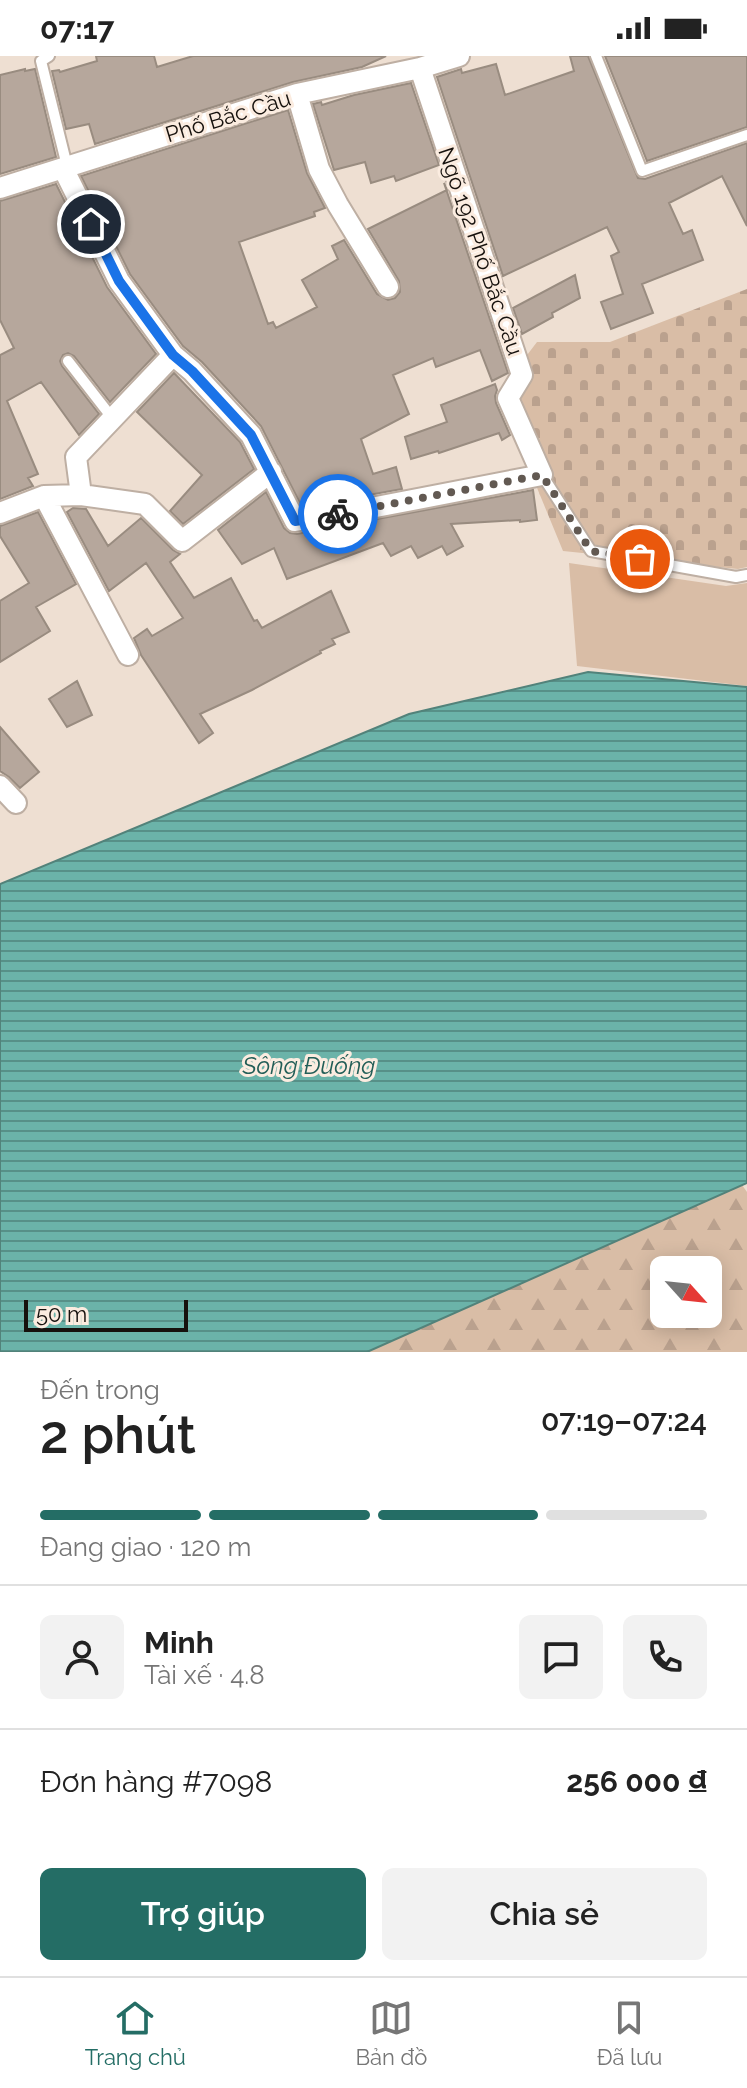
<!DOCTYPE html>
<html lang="vi">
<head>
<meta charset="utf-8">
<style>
	:root { --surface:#fff; --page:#f2f2f2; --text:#222; --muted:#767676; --line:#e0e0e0; --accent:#246d65 }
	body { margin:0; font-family:Raleway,sans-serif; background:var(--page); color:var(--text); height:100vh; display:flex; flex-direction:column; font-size:30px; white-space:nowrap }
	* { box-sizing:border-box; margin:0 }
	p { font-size:26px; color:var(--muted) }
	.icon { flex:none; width:44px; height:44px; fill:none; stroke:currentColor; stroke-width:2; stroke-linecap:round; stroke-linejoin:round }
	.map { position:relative; height:1296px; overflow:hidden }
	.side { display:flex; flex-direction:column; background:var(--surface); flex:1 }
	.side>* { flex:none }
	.needle { width:52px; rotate:117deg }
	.fabs { position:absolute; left:650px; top:1200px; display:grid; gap:16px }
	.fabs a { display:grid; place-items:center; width:72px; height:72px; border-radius:12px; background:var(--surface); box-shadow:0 4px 20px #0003; font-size:40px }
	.scale { position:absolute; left:24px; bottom:20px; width:164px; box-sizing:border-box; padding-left:8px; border:4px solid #16110d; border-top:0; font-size:22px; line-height:28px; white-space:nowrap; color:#16110d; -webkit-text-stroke:6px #fbece0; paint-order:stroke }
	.pin { position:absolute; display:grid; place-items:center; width:68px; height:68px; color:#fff; margin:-34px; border:4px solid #fff; border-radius:50%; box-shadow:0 2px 8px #0007 }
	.courier { position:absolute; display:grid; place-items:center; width:80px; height:80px; margin:-40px; border:6px solid #1a73e8; border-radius:50%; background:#fff; color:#222; box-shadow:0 2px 10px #0007 }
	.summary em { font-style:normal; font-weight:600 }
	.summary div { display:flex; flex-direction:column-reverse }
	.summary { display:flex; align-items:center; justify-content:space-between; height:136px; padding:0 40px }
	h1 { font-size:52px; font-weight:600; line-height:60px }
	.bar { display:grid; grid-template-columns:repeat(4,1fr); gap:12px 8px; align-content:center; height:96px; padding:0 40px }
	.bar i { height:10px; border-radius:6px; background:var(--line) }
	.bar .on { background:var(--accent) }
	.bar p { grid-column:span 4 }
	.line { display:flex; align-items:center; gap:20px; padding:0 40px; border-top:2px solid var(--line) }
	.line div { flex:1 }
	.round { display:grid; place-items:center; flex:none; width:84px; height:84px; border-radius:12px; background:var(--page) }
	.primary-button { display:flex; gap:16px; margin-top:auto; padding:16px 40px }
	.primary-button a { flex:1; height:92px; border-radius:12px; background:var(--accent); color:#fff; font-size:32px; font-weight:600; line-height:92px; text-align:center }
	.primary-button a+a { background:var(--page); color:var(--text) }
	.status { display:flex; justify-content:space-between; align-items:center; height:56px; padding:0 40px; background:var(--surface); direction:ltr }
	.status svg { height:22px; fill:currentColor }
	.dock { display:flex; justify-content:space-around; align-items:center; height:112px; border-top:2px solid var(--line); background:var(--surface); font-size:22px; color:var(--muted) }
	.dock a { display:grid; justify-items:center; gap:4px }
	.dock .on { color:var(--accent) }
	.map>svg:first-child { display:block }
	.forest { fill:url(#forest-firs); fill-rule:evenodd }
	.cemetery { fill:url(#cemetery-stones) }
	.park { fill:#d9bda6 }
	.water { fill:url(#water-rules); stroke:#52827a; stroke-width:2 }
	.building { fill:#b6a79c; stroke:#998c80; stroke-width:2 }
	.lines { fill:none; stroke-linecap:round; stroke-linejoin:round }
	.service-casing { stroke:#beafa3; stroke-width:14 }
	.minor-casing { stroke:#beafa3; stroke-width:24 }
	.service { stroke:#fff; stroke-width:10 }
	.minor { stroke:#fff; stroke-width:20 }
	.done { stroke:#625952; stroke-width:8; stroke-dasharray:0 14.4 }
	.route { stroke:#1a73e8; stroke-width:10 }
	.labels { text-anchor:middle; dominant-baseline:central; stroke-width:6; stroke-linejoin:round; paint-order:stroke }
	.street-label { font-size:22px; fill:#16110d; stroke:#fbece0 }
	.water-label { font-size:24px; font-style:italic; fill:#225e57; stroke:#fbece0 }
</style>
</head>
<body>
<div class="status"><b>07:17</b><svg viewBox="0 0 49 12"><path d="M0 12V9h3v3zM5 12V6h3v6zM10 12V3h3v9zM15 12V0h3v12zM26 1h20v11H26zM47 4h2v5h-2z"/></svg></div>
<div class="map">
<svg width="747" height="1296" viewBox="0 0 747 1296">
	<defs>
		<pattern id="forest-firs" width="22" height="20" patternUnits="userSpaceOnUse" patternTransform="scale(2)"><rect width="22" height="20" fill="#d9bda6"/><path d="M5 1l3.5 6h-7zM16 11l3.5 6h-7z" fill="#baa18e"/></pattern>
		<pattern id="cemetery-stones" width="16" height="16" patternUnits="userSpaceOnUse" patternTransform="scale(2)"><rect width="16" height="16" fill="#d9bda6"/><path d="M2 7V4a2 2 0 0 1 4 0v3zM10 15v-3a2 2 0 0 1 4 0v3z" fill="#baa18e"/></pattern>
		<pattern id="water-rules" width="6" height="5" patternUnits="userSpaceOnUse" patternTransform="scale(2)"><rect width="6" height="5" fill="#6bb3a9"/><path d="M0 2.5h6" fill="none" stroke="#579088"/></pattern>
	</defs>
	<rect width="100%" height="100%" fill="#eedfd2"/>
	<path class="forest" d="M742,1129L747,1136V1296H367ZM664,1214H708V1258H664Z"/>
	<path class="cemetery" d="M747,233V511L738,513L563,495L498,337L537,286H610Z"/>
	<path class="park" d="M569,507L726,530L747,527V630L577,610Z"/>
	<path class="water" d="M588,616L747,631V1127L367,1296H0V828L409,658Z"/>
	<path class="building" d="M96,0H154L157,11L193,0H386L362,11L293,26L95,88L89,68L66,73L52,15L59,14L60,16L97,5Z
		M570,0H588L638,122L645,123L747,87V170L722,120L669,147L683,178L692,174L703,204L642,228L653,257L611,273L601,246L623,238L611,200L619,196L607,171L503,220L437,21L461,13L462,17L496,8L505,39L574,15Z
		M605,0H747V71L647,105Z
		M25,13V15L35,13L56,101L0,118V19Z
		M411,27L439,109L396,125L394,120L371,127L365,106L334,114L313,48L321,46L322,49L354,39Z
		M288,54L307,117L325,152L314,156L315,160L239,186L268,268L273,266L276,272L317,251L302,224L338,203L332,190L344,184L377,238L388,244L395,242L400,236L399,225L368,173L447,134L444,127L508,317L492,325L480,294L436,311L433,302L393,319L409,358L361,383L373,418L396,411L402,433L302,451L261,370L202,306L183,290L130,218L81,120Z
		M56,128L107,231L156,298L110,346L74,300L68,297L63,299L60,305L62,310L99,358L79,379L41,326L7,345L38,418L28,422L33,430L0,443V299L14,292L0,264V145Z
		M575,219L580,242L552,257L553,261L522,278L513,252Z
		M174,317L240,386L254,413L183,468L170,455L202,419L137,356Z
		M495,328L497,334L495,340L496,347L510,379L502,384L499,377L439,397L438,395L411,403L405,381L447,366L441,349Z
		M533,434L537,464L520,466V464L451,468L463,490L447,499L442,490L418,502L411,490L391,500L383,487L287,523L274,492L242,508L218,474L266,436L284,472L290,477L297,478Z
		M73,452L86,453L108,490L141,462L173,494L180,498L170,506L194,542L231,522L254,565L257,564L262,572L331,535L349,576L332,583L335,588L320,595L321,597L252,634L200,658L213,677L199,687L141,599L134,582L147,573L152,580L183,562L146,507L109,535L67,456Z
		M38,456L76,528L36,551L50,575L0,606V545L29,527L0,480V470Z
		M77,625L92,659L67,671L49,643Z
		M0,671L39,716L20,732L9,721L0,715Z"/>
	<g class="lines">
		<g class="service-casing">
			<path id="service" d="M49,0L41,5L67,110
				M596,0L642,115L747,79
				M68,305L113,363
				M542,419L591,495L736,521L747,519"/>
		</g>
		<g class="minor-casing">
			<path id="minor" d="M297,38L319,113L338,149L388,231
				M63,112L119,225L173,299L192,315L251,379L295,465L376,451L542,419L508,342L522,319L420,12
				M0,132L297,38L420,12L459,0
				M81,439L76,401L173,299
				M44,440L128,599
				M0,457L44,440L81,439L145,448L182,485L271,416
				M0,730L16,747"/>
		</g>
		<use href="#service" class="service"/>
		<use href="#minor" class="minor"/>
	</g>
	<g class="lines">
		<path class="done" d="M338,458L542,419L591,495L640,503"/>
		<path class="route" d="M91,168L119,225L173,299L192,315L251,379L295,465L338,458"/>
	</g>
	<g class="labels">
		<g class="street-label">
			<text transform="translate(228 60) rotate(-17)">Phố Bắc Cầu</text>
			<text transform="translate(481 195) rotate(71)">Ngõ 192 Phố Bắc Cầu</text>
		</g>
		<g class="water-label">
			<text x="309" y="1009">Sông Đuống</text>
		</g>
	</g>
</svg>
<div class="fabs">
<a><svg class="needle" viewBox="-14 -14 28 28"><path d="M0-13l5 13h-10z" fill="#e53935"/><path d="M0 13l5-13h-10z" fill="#767676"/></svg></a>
</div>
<div class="scale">50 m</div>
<div class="pin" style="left:640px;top:503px;background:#ea580c"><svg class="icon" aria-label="bag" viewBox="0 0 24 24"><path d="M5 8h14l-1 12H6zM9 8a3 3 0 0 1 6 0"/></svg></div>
<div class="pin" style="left:91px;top:168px;background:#1f2937"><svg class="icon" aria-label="home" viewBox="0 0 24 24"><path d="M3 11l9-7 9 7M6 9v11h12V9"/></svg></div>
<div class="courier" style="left:338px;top:458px"><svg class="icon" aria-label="bike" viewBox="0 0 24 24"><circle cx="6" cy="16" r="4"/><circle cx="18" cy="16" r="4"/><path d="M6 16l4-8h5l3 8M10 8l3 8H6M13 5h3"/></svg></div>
</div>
<section class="side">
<div class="summary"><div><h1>2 phút</h1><p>Đến trong</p></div><em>07:19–07:24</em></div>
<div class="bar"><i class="on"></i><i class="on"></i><i class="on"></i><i></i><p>Đang giao · 120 m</p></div>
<div class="line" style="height:144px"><a class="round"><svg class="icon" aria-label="person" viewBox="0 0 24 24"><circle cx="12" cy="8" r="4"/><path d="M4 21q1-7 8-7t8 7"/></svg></a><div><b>Minh</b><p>Tài xế · 4.8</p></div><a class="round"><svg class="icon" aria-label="chat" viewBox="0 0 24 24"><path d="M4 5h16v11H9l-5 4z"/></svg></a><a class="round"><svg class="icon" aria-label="phone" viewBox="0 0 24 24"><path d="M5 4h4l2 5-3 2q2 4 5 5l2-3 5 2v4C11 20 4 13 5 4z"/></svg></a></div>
<div class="line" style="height:104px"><div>Đơn hàng #7098</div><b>256 000 ₫</b></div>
<div class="primary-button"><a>Trợ giúp</a><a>Chia sẻ</a></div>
</section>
<nav class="dock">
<a class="on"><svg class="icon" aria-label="home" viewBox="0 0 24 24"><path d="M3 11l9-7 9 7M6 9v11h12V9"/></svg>Trang chủ</a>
<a><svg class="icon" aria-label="map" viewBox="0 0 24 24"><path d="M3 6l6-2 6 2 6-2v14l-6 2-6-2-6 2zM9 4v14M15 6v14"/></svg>Bản đồ</a>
<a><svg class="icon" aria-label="saved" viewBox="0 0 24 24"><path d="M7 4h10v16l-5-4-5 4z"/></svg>Đã lưu</a>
</nav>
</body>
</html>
